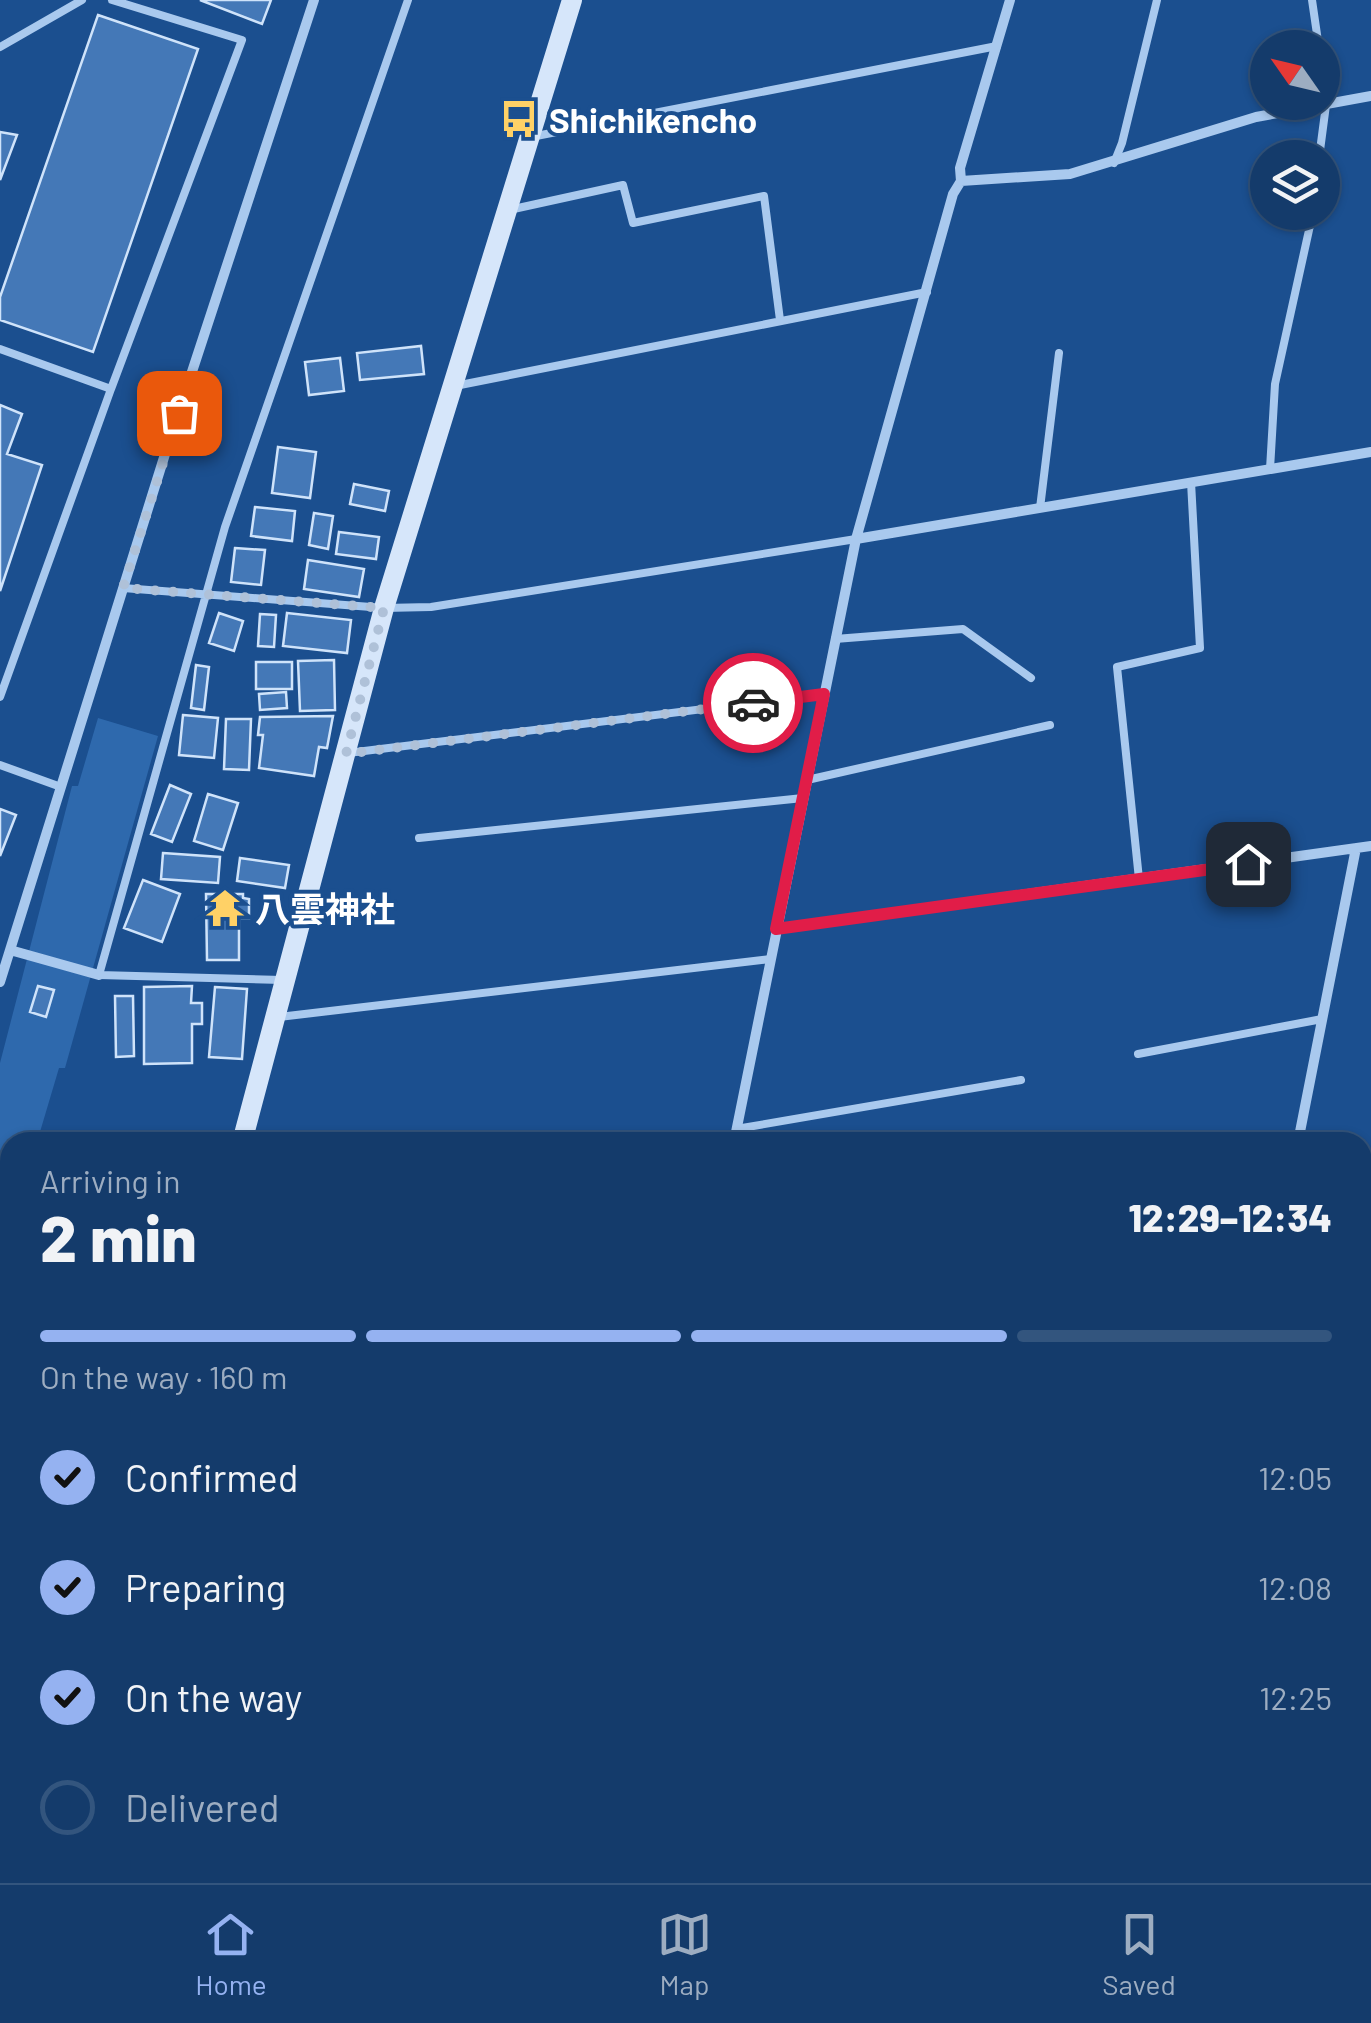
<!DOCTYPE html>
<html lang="en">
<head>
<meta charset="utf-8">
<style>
	:root { --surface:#143b6b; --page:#1d4271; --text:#f1f3f6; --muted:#9dadc1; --line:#33557e; --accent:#95b2f1 }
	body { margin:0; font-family:Barlow,"Noto Sans JP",sans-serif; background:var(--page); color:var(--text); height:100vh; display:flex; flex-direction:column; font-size:38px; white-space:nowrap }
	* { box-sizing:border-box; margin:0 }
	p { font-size:32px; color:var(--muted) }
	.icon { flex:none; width:55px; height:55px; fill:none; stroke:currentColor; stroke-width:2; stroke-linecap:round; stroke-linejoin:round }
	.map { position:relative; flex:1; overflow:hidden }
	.sheet { position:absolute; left:0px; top:1132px; width:1372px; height:752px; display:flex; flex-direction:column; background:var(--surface); border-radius:30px 30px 0 0; box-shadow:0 2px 8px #0004,0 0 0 2px var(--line) }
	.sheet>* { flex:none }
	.needle { width:65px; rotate:304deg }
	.fabs { position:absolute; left:1250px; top:30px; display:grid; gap:20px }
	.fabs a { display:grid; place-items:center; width:90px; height:90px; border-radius:50%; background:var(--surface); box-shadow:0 2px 8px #0004,0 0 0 2px var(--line); font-size:50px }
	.pin { position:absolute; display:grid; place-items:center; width:85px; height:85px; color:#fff; margin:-42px; border-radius:20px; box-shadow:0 5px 15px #0006 }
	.courier { position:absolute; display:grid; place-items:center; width:100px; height:100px; margin:-50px; border:8px solid #e11d48; border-radius:50%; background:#fff; color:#222; box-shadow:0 2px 12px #0007 }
	.headline em { font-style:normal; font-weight:800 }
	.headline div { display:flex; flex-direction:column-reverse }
	.headline { display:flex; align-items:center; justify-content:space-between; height:170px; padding:0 40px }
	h1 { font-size:65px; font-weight:800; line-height:75px }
	.bar { display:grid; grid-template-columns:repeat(4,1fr); gap:15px 10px; align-content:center; height:120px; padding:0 40px }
	.bar i { height:12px; border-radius:8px; background:var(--line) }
	.bar .on { background:var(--accent) }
	.bar p { grid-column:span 4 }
	ol { padding:0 40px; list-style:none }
	li { display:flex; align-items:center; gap:30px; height:110px }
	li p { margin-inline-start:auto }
	li .icon { padding:10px; border-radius:50%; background:var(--accent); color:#111; stroke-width:4 }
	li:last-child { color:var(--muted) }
	li i { width:55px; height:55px; border:5px solid var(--line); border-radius:50% }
	.tab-bar { display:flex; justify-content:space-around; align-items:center; height:140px; border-top:2px solid var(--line); background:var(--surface); font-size:28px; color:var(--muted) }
	.tab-bar a { display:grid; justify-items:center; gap:5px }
	.tab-bar .on { color:var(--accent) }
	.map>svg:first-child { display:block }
	.green { fill:#2e69ad }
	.building { fill:#4478b7; stroke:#cfe3fa; stroke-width:2.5 }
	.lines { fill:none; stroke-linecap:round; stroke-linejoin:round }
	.lane { stroke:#a9c9ee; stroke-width:8 }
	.street { stroke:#a9c9ee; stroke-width:10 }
	.secondary { stroke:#d6e6fa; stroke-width:20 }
	.done { stroke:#afc1d8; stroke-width:10; stroke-dasharray:0 18 }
	.route { stroke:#e11d48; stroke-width:12 }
	.labels { text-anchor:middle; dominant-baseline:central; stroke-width:8; stroke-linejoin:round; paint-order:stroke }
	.poi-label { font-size:35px; font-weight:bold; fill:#fff; stroke:#1b4f8f; text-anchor:start }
</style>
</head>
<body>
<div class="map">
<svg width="1371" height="1883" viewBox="0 0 1371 1883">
	<rect width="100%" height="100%" fill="#1b4f8f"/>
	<path class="green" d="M98,718L158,736L65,1068H59L37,1142H10V1233L0,1263V1063L72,786H78Z"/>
	<path class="building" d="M200,0H271L262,24Z
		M98,15L198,49L93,352L0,320V297Z
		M0,132L17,135L0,180Z
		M421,346L424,374L360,380L357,353Z
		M340,358L344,391L309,395L305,362Z
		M0,405L22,414L7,454L42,465L0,591Z
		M278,447L316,452L310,498L272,493Z
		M354,484L389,491L385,511L350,504Z
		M255,507L295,511L292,541L251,536Z
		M314,513L333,516L328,549L309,545Z
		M339,532L379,537L376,559L336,554Z
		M235,548L265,550L261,585L231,582Z
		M308,560L364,569L359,597L304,589Z
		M219,613L243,621L234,651L209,643Z
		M287,613L351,620L347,653L283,646Z
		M260,614L276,615L274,647L258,646Z
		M334,660L335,710L300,711L298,661Z
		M256,662H292V689H256Z
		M196,665L209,667L204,710L191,708Z
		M286,692L287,708L260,710L259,694Z
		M183,715L218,718L214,758L179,755Z
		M333,716L327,748L319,747L314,776L259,768L263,735H258L260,717Z
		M226,719H251L249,770L224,769Z
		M170,785L191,794L172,842L151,834Z
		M208,794L238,803L223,850L194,841Z
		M0,809L16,815L0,856Z
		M163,853L220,857L218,883L161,879Z
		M240,858L289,865L285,888L237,881Z
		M143,880L180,894L162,942L124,928Z
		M206,894H243V898L249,899V918H239V960H207Z
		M38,986L54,990L46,1017L30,1012Z
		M192,986L191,1003H202V1024H192V1063L144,1064V987Z
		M215,987L247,989L242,1059L209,1057Z
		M115,996H133L134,1056L116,1057Z"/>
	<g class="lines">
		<path class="lane" d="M1312,0L1319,48
			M0,47L82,0
			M531,137L997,46
			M1319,158L1326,105L1322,77
			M1114,163L1122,143L1157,0
			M509,210L623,185L633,223L764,196L780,320
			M0,349L111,389L0,697
			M455,386L927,292
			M111,389L242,40L112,0
			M1270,469L1275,384L1313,212
			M1040,508L1059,353
			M123,588L384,608L431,607L856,539
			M835,639L963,629L1031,678
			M348,753L824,694
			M0,765L61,787
			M807,780L1050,725
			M419,838L803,798
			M1139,879L1117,667L1200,648L1191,482
			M282,980L99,975L225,527L408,0
			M279,1017L771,959
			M1138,1054L1322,1019
			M736,1129L1021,1080
			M99,1881L164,1875"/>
		<path class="street" d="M1010,0L960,168L961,181L1070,174L1256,117L1371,96
			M856,539L1371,452
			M777,929L1371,846
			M10,950L99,975
			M0,982L166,451L314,0
			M734,1142L856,539L953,194L961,181
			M1298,1142L1356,848
			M1362,1433L1371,1438
			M584,1883L585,1875
			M1149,1883L1151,1875"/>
		<path class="secondary" d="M242,1142L384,608L572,0
			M95,1883L96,1875"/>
	</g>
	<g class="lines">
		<path class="done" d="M179,413L123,588L384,608L346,754L753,703"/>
		<path class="route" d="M753,703L824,694L776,929L1248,864"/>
	</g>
	<defs>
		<g id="bus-bare" transform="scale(3)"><path d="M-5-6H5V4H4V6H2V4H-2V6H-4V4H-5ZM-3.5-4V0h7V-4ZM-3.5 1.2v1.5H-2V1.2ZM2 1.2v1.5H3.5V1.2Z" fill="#ffd166" stroke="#1b4f8f" stroke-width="2.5" paint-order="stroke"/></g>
		<g id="temple-bare" transform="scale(3)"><path d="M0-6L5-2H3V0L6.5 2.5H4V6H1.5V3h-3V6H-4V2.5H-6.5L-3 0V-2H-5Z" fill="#ffd166" stroke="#1b4f8f" stroke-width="2.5" paint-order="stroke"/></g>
	</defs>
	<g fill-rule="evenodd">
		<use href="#bus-bare" x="519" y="119"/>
		<use href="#temple-bare" x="225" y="908"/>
	</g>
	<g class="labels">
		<g class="poi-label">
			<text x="549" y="119">Shichikencho</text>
			<text x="255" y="908">八雲神社</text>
		</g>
	</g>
</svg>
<div class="fabs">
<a><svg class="needle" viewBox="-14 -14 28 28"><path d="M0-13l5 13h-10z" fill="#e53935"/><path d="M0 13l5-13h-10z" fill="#9dadc1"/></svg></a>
<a><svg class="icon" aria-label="layers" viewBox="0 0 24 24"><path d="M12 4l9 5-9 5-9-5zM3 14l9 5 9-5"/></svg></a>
</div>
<div class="pin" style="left:179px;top:413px;background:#ea580c"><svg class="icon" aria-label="bag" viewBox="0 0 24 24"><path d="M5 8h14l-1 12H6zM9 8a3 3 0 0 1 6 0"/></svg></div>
<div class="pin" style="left:1248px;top:864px;background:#1f2937"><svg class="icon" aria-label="home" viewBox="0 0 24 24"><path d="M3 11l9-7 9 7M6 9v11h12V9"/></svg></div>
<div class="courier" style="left:753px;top:703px"><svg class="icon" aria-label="car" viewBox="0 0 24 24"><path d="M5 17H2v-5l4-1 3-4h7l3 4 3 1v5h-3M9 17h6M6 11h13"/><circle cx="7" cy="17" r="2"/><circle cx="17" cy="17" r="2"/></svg></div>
<section class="sheet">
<div class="headline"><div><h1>2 min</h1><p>Arriving in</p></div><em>12:29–12:34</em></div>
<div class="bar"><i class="on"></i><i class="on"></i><i class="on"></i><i></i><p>On the way · 160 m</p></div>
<ol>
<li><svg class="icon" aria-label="check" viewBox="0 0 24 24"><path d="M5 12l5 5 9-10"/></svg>Confirmed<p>12:05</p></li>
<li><svg class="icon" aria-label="check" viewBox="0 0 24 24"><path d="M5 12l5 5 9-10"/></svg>Preparing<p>12:08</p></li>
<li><svg class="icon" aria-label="check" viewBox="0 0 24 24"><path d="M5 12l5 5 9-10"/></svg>On the way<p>12:25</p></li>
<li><i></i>Delivered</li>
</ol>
</section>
</div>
<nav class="tab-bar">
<a class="on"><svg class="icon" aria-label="home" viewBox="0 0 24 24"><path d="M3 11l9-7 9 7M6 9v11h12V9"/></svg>Home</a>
<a><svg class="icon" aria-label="map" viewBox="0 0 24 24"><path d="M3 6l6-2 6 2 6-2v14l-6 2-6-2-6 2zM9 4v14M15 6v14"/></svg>Map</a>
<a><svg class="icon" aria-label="saved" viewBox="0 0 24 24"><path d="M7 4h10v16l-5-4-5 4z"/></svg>Saved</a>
</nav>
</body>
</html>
